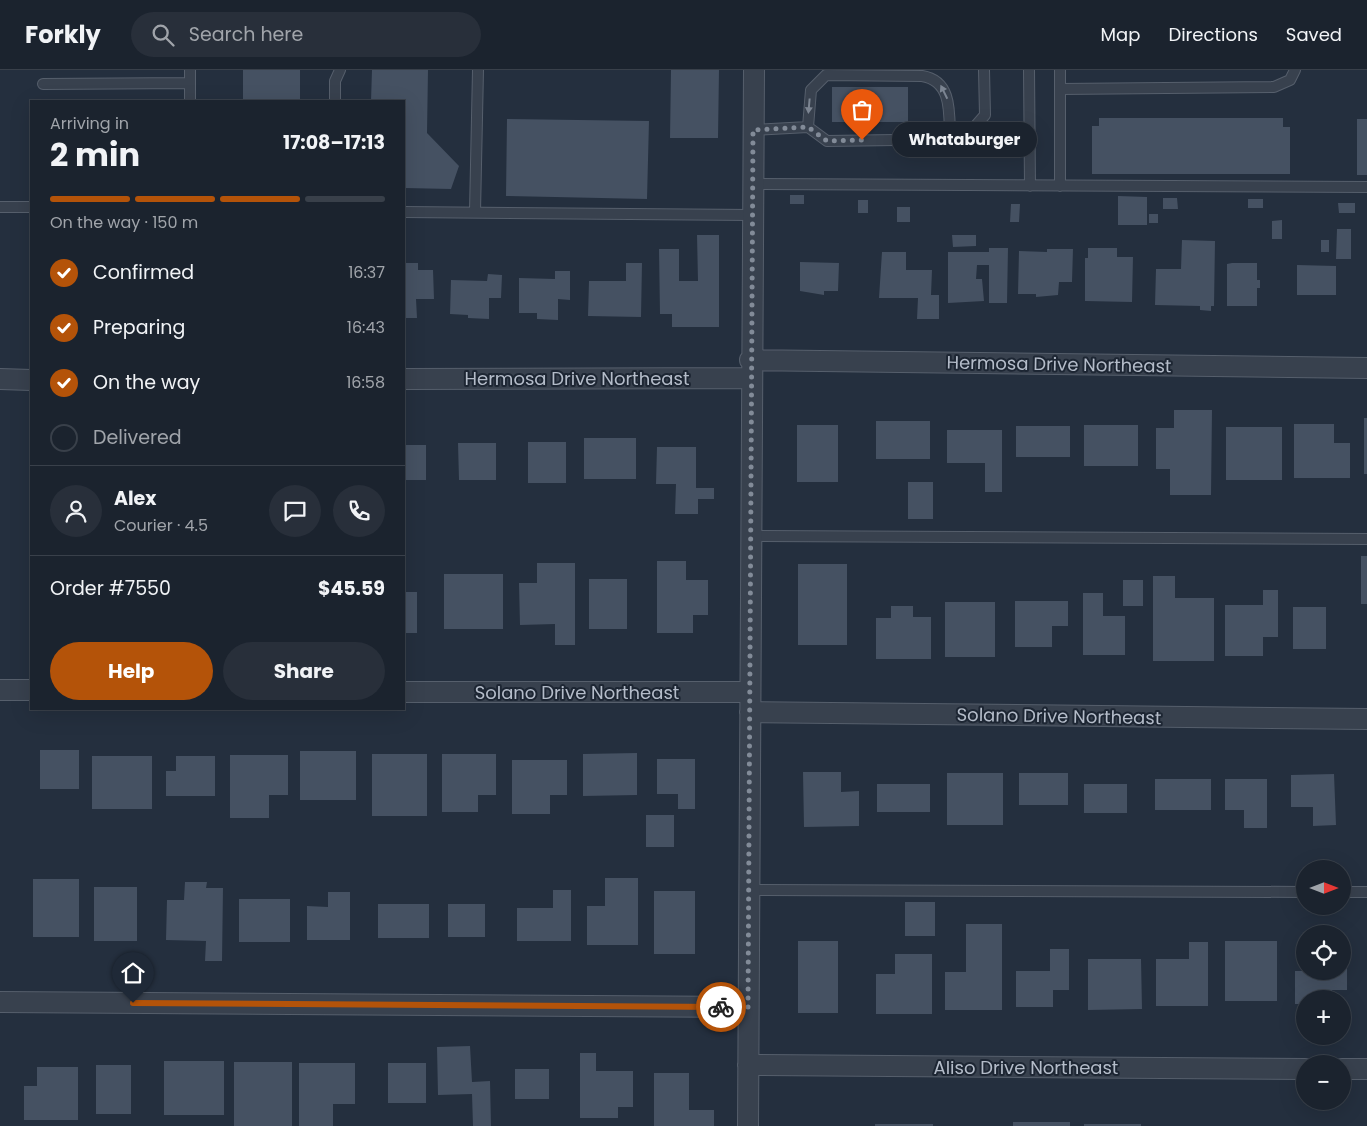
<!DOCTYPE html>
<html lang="en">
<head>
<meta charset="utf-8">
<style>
	:root { --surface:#1b232e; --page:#282f3a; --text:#f1f3f6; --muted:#a0a4aa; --line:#39404a; --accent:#b45309 }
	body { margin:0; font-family:Poppins,sans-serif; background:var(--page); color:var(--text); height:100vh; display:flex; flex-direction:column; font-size:19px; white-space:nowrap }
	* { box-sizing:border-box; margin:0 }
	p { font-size:16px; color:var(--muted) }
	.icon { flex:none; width:28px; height:28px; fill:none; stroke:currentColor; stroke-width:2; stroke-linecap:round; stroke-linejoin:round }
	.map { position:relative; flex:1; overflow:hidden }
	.side { position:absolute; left:30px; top:30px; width:375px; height:610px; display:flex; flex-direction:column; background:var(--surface); border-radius:0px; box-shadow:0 5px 20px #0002,0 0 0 1px var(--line) }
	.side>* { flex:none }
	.needle { width:32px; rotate:90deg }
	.buttons { position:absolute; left:1296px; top:790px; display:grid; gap:10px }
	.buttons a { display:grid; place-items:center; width:55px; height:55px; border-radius:50%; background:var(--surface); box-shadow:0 5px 20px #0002,0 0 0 1px var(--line); font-size:25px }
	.pin { position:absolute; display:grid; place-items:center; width:42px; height:42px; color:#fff; margin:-51px -21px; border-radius:50% 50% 50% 0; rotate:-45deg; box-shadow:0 0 5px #0007 }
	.pin .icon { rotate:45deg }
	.courier { position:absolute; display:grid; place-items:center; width:50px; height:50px; margin:-25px; border:4px solid #b45309; border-radius:50%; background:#fff; color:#222; box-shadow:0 1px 6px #0007 }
	.bubble { position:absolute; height:35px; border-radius:18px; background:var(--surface); box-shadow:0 5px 20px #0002,0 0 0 1px var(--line); font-size:16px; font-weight:700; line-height:35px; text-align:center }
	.headline em { font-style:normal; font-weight:700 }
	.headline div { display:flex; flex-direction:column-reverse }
	.headline { display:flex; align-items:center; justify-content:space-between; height:85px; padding:0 20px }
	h1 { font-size:32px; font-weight:700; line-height:38px }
	.bar { display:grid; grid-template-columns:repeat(4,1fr); gap:8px 5px; align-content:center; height:60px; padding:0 20px }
	.bar i { height:6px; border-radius:4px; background:var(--line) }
	.bar .current { background:var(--accent) }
	.bar p { grid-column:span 4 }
	.line { display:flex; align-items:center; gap:12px; padding:0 20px; border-top:1px solid var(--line) }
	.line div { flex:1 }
	.round { display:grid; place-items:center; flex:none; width:52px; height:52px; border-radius:26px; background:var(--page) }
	ol { padding:0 20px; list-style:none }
	li { display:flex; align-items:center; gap:15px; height:55px }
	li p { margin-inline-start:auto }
	li .icon { padding:5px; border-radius:50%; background:var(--accent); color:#fff; stroke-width:4 }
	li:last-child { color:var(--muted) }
	li i { width:28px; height:28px; border:2px solid var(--line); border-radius:50% }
	.action { display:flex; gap:10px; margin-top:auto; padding:10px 20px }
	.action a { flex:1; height:58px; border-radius:30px; background:var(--accent); color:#fff; font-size:20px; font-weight:700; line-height:58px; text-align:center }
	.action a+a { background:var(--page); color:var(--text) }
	header { display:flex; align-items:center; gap:30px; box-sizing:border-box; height:70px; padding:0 25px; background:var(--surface); border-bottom:1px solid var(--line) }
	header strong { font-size:24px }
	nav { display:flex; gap:28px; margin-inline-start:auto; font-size:18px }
	.search { width:350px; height:45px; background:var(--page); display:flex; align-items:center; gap:12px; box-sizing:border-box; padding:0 18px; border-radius:28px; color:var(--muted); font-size:19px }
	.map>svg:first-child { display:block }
	.building { fill:#455162 }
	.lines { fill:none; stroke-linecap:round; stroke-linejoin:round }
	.lane-casing { stroke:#565f6c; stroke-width:12 }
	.street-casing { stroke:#565f6c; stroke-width:22 }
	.lane { stroke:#38414e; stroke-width:10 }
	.street { stroke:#38414e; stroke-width:20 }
	.oneway { fill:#7c8592 }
	.done { stroke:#828b98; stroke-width:5; stroke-dasharray:0 9 }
	.route { stroke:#b45309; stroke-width:6 }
	.labels { text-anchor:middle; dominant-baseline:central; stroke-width:4; stroke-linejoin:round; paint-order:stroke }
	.street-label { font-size:18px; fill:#b4bcc9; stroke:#1d2633 }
</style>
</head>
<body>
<header>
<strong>Forkly</strong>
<div class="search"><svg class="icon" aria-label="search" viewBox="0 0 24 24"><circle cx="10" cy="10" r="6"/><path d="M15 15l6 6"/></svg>Search here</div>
<nav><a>Map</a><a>Directions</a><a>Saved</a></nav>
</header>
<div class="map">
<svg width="1367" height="1056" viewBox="0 0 1367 1056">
	<rect width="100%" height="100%" fill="#242f3e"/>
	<path class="building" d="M243,0H300V31H243Z
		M372,0H428L427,63L459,96L451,119L404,118V31H371Z
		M671,0H719L718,68H670Z
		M832,17H908V52H832Z
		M1099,48H1283V57H1290V104H1092V56H1099Z
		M507,49L649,51L647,129L506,126Z
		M1357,49H1367V105H1357Z
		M790,125H804V134H790Z
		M1118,126L1147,127V155H1118Z
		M1163,128H1177L1178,139H1163Z
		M1248,129H1263V138H1248Z
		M858,130H868V143H858Z
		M1338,133H1355V143H1339Z
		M1011,134H1020L1019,152H1010Z
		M897,137H910V152H897Z
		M1149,144H1158V153H1149Z
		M1282,150V169H1272V151Z
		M1337,159H1351V189H1336Z
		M697,165H719V257H672V244H660L659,179H679V211H698Z
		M952,165H976V176L953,177Z
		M1182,170L1215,171L1214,236H1211V241L1200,240V236L1155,235L1156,199H1181Z
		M1321,170H1329V182H1321Z
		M989,178H1008L1007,233H989V195H977L976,209H982L984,231L948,233V182H989Z
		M1088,178H1117V187H1133L1132,232L1085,231V188H1088Z
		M1047,179H1073L1072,212H1059L1058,225L1036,227V224H1018L1019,181L1047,182Z
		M882,182H906V200H932L931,225H939V249H917L918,228H879Z
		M800,192L839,193L838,221H824V225L800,221Z
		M404,193H418V200H433L434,229H416L417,248H404Z
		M626,193H642L641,247L588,246L589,211H626Z
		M1232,193H1257V210H1260V218H1257V236H1227V194Z
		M1297,195L1336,196V225H1297Z
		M555,201H570V230L558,229V250L537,249V243H519V208L555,209Z
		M488,204L502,205L501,228H489V249L468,248V245L450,244L451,210L487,211Z
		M1174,340H1212L1211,425H1170V399H1156V358H1174Z
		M1364,348H1367V404H1364Z
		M876,351H930V389H876Z
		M1294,354H1334V373H1350V408H1294Z
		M797,355H838V412H797Z
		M1084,355H1138V396H1084Z
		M1016,356H1070V387H1016Z
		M1226,357H1282V410H1226Z
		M947,360H1002V422H985V393H947Z
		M584,368H636V409H584Z
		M528,372H566V413H528Z
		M458,373H496V410H459Z
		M404,375H426V410H404Z
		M657,377H696V418H714V429H698V444H675L676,414H656Z
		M908,412H933V449H908Z
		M1361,486H1367V534H1361Z
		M657,491H686V510H708V545H693V563H657Z
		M537,493H575V575H555V554L520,555L519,513H537Z
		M798,494H847V575H798Z
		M444,504H503V559H444Z
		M1153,506H1175V528H1214V591H1153Z
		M589,509H627V559H589Z
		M1123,510H1143V536H1123Z
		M1263,520H1278V567H1263V586H1225V535H1263Z
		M404,522H417V563H404Z
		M1083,523H1103V546H1125V585H1083Z
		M1015,531H1068V556H1052V577H1015Z
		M945,532H995V587H945Z
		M891,536H913V547H931V589H876V548H891Z
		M1293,537H1326V579H1293Z
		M40,680H79V719H40Z
		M300,681H356V730H300Z
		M637,683V725L583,726V684Z
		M372,684H427V746H372Z
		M442,684H496V725H478V742H442Z
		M230,685H288V725H269V748H230Z
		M92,686H152V739H92Z
		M176,686H215V726H166V701H176Z
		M657,689H695V739H678V724H657Z
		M512,690H567V725H550V744H512Z
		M803,702H841V722L859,721V756L804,757Z
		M947,703H1003V755H947Z
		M1019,703H1068V735H1019Z
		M1334,704L1336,755L1313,756V737H1291V705Z
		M1155,709H1211V740H1155Z
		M1225,709H1267V758H1244V740H1225Z
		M877,714H930V742H877Z
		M1084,714H1127V743H1084Z
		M646,745H674V777H646Z
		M605,808H638V875H587V836H605Z
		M33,809H79V867H33Z
		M185,812H207L206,818H223L222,891H205L206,871L166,870L167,830H184Z
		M94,817H137V871H94Z
		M553,820H571V871H517V838H553Z
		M654,821H695V884H654Z
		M328,822H350V870H307V836L328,837Z
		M239,829H290V872H239Z
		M905,832H935V866H905Z
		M378,834H429V868H378Z
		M448,834H485V867H448Z
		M966,854H1002V940H945V902H966Z
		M798,871H838V943H798Z
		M1225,871H1277V931H1225Z
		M1189,872H1208V936H1156V889H1189Z
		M1050,879H1069V920H1053V937H1016V901H1050Z
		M895,884H932V944H876V904H895Z
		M1088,889H1141L1142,939L1088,940Z
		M1342,890H1347V920H1332V929H1305V934H1295V901H1342Z
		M470,976L472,1012L490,1011L491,1056H473L472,1024L438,1025L437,977Z
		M580,983H596V1001H633V1037H618V1048H580Z
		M164,991H224V1045H164Z
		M234,992H292V1056H234Z
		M299,993H355V1034H333V1056H299Z
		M388,993H426V1033H388Z
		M96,995H131V1044H96Z
		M37,997H78V1050H24V1016H37Z
		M515,999H549V1029H515Z
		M654,1003H689V1040H714V1056H654Z
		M1013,1052H1070V1056H1013Z
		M875,1054H933V1056H875Z
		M1084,1054H1141V1056H1084Z"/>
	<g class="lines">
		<g class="lane-casing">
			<path id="lane" d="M1029,0L1030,116
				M43,14L190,13
				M1060,19L1274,17L1290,10L1295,0
				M190,31V0
				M335,31V11L340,0
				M808,57L811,20L826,5L922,6C953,11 949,44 950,69
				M753,60L808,57L827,71L964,69L985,45L984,0
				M753,114L1367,117
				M1060,116V0
				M0,137H31
				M404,142L752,145
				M475,142L478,0
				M750,466L1367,469
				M749,820L1305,822
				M1342,822H1367"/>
		</g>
		<g class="street-casing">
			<path id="street" d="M750,290L1367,298
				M0,309L31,310
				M404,309L750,308
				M0,620H31
				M404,622H750
				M750,642L1367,649
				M0,932L748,937
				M748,995L1305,999
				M1342,999H1367
				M748,1056L754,0"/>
		</g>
		<use href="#lane" class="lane"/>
		<use href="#street" class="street"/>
	</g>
	<defs><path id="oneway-solid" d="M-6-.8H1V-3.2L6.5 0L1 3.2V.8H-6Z" transform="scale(1.25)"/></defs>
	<g class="oneway">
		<use href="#oneway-solid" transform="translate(944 22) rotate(-116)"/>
		<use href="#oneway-solid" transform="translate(809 36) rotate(95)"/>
	</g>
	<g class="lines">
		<path class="done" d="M721,937H748L753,60L808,57L827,71L862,70"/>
		<path class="route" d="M133,933L721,937"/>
	</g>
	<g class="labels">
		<g class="street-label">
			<text transform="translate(1059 294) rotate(1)">Hermosa Drive Northeast</text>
			<text x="577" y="308">Hermosa Drive Northeast</text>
			<text x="577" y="622">Solano Drive Northeast</text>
			<text transform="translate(1059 646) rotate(1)">Solano Drive Northeast</text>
			<text x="1026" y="997">Aliso Drive Northeast</text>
		</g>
	</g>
</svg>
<div class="buttons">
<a><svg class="needle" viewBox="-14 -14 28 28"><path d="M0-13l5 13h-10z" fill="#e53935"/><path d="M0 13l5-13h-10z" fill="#a0a4aa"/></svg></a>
<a><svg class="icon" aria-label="locate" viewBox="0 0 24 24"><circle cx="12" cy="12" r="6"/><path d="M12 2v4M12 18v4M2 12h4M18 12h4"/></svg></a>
<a>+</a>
<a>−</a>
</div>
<div class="pin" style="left:862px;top:70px;background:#ea580c"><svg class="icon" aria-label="bag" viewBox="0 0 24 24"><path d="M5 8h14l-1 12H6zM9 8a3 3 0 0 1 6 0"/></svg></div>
<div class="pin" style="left:133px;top:933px;background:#1f2937"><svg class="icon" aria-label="home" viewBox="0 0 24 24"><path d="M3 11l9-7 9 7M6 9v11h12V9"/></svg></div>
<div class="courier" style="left:721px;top:937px"><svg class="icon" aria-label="bike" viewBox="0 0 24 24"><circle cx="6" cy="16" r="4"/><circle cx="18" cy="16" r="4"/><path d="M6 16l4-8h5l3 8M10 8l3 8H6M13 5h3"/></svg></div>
<div class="bubble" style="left:892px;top:52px;width:145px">Whataburger</div>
<section class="side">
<div class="headline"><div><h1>2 min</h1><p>Arriving in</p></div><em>17:08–17:13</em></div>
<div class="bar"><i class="current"></i><i class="current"></i><i class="current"></i><i></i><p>On the way · 150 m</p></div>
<ol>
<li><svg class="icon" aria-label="check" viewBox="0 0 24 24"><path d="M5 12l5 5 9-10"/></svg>Confirmed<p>16:37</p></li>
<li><svg class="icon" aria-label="check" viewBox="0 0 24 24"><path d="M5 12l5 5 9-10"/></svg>Preparing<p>16:43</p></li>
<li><svg class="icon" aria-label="check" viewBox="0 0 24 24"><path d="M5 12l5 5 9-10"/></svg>On the way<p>16:58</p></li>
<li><i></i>Delivered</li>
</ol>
<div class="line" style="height:90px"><a class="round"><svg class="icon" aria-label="person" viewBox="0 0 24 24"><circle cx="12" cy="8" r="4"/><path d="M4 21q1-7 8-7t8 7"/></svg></a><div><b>Alex</b><p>Courier · 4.5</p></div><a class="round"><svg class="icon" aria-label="chat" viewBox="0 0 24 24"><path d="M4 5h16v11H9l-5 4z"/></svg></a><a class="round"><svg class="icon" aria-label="phone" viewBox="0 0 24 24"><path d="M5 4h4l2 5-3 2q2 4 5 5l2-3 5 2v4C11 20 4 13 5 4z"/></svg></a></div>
<div class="line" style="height:65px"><div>Order #7550</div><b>$45.59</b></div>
<div class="action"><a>Help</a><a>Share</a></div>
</section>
</div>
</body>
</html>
